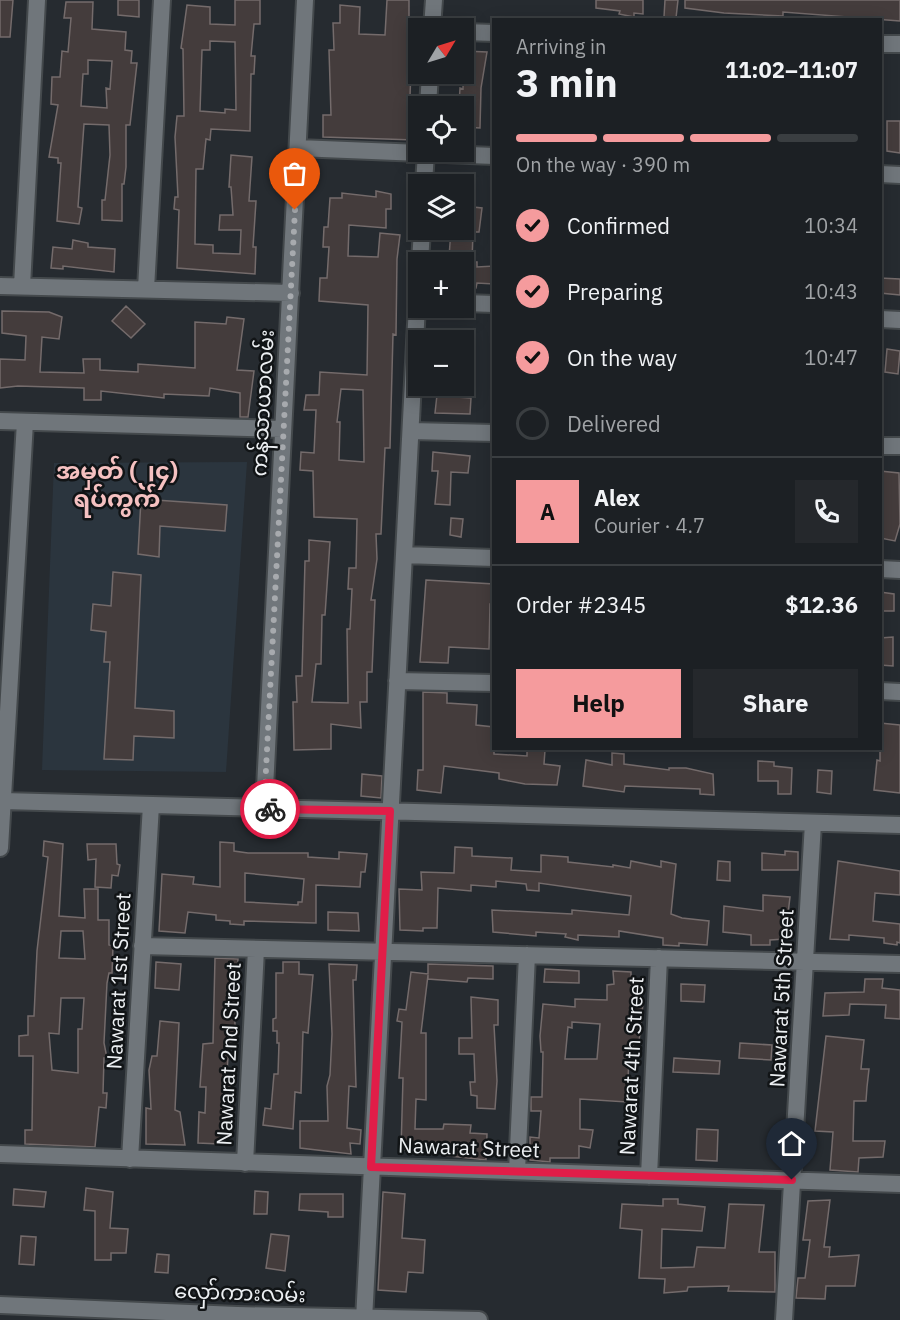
<!DOCTYPE html>
<html lang="en">
<head>
<meta charset="utf-8">
<style>
	:root { --surface:#1c2024; --page:#25282c; --text:#f1f3f6; --muted:#a0a3a6; --line:#3a3e41; --accent:#f59b9d }
	body { margin:0; font-family:"IBM Plex Sans","Noto Sans Myanmar",sans-serif; background:var(--page); color:var(--text); height:100vh; display:flex; flex-direction:column; font-size:22px; white-space:nowrap }
	* { box-sizing:border-box; margin:0 }
	p { font-size:20px; color:var(--muted) }
	.icon { flex:none; width:33px; height:33px; fill:none; stroke:currentColor; stroke-width:2; stroke-linecap:round; stroke-linejoin:round }
	.map { position:relative; flex:1; overflow:hidden }
	.side { position:absolute; left:492px; top:18px; width:390px; height:732px; display:flex; flex-direction:column; background:var(--surface); border-radius:0px; box-shadow:0 3px 15px #0003,0 0 0 2px var(--line) }
	.side>* { flex:none }
	.needle { width:39px; rotate:52deg }
	.buttons { position:absolute; left:408px; top:18px; display:grid; gap:12px }
	.buttons a { display:grid; place-items:center; width:66px; height:66px; border-radius:0px; background:var(--surface); box-shadow:0 3px 15px #0003,0 0 0 2px var(--line); font-size:30px }
	.pin { position:absolute; display:grid; place-items:center; width:51px; height:51px; color:#fff; margin:-62px -26px; border-radius:50% 50% 50% 0; rotate:-45deg; box-shadow:0 0 6px #0007 }
	.pin .icon { rotate:45deg }
	.courier { position:absolute; display:grid; place-items:center; width:60px; height:60px; margin:-30px; border:4px solid #e11d48; border-radius:50%; background:#fff; color:#222; box-shadow:0 2px 8px #0007 }
	.summary em { font-style:normal; font-weight:800 }
	.summary div { display:flex; flex-direction:column-reverse }
	.summary { display:flex; align-items:center; justify-content:space-between; height:102px; padding:0 24px }
	h1 { font-size:39px; font-weight:800; line-height:45px }
	.bar { display:grid; grid-template-columns:repeat(4,1fr); gap:9px 6px; align-content:center; height:72px; padding:0 24px }
	.bar i { height:8px; border-radius:4px; background:var(--line) }
	.bar .active { background:var(--accent) }
	.bar p { grid-column:span 4 }
	.line { display:flex; align-items:center; gap:15px; padding:0 24px; border-top:2px solid var(--line) }
	.line div { flex:1 }
	.round { display:grid; place-items:center; flex:none; width:63px; height:63px; border-radius:0px; background:var(--page) }
	ol { padding:0 24px; list-style:none }
	li { display:flex; align-items:center; gap:18px; height:66px }
	li p { margin-inline-start:auto }
	li .icon { padding:6px; border-radius:50%; background:var(--accent); color:#111; stroke-width:4 }
	li:last-child { color:var(--muted) }
	li i { width:33px; height:33px; border:3px solid var(--line); border-radius:50% }
	.action { display:flex; gap:12px; margin-top:auto; padding:12px 24px }
	.action a { flex:1; height:69px; border-radius:0px; background:var(--accent); color:#111; font-size:24px; font-weight:800; line-height:69px; text-align:center }
	.action a+a { background:var(--page); color:var(--text) }
	.map>svg:first-child { display:block }
	.built { fill:#2b353e }
	.building { fill:#443c3c; stroke:#746b6b; stroke-width:1.5; fill-rule:evenodd }
	.lines { fill:none; stroke-linecap:round; stroke-linejoin:round }
	.minor-casing { stroke:#44494c; stroke-width:20 }
	.secondary-casing { stroke:#44494c; stroke-width:20 }
	.minor { stroke:#70767b; stroke-width:16 }
	.secondary { stroke:#70767b; stroke-width:16 }
	.done { stroke:#a7aaae; stroke-width:6; stroke-dasharray:0 10.8 }
	.route { stroke:#e11d48; stroke-width:8 }
	.labels { text-anchor:middle; dominant-baseline:central; stroke-width:5; stroke-linejoin:round; paint-order:stroke }
	.street-label { font-size:21px; fill:#eceff2; stroke:#111416 }
	.quarter-label { font-size:24px; font-weight:bold; fill:#f5c1c1; stroke:#111416 }
</style>
</head>
<body>
<div class="map">
<svg width="900" height="1320" viewBox="0 0 900 1320">
	<rect width="100%" height="100%" fill="#262b30"/>
	<path class="built" d="M247,462L226,772L42,770L54,463Z"/>
	<path class="building" d="M0,0H13L10,37H0Z
		M118,0H139V17L118,15Z
		M235,0H260V24H254L251,56H255L254,74H251L250,131L211,129L210,140L206,139L203,169H196L195,244L213,245V253L240,254L241,230H219L220,215H233L231,187H229L231,155L252,157L249,201H256L253,247H256L255,274L177,268L179,210L174,209L175,197H178L175,137L177,116H184L183,49L181,48L187,5L210,7V24L235,25ZM210,41L235,42L236,110L225,109V113L200,111L202,50H210Z
		M387,0H409V18H413L410,96H414L415,140L323,137V115H331L329,50H334L333,23H340V5L360,7L359,34L385,35Z
		M596,0H643V14L634,13V17L619,14L620,11L596,8Z
		M665,0H678L676,18L664,17Z
		M685,0H900V21L783,12V16L724,13L685,8Z
		M66,2H93L92,29L126,32L125,50L132,51L131,63H137L130,125H126V167L124,184H122V221L102,220V200H105L110,155L109,125L84,124L78,207L82,208L79,224L57,221L61,163H58V158L49,157L58,105L51,104L52,77H60L62,51L68,52L71,18H64ZM88,60L112,61L110,89L106,88L107,108L81,106L83,74H88Z
		M464,51L487,52L481,88L480,128L464,127V105H459L460,88L463,89Z
		M887,121H900V153L887,151Z
		M376,191L391,194V209H386V228L349,225L348,256L378,257L380,233L400,235L397,259L396,335L393,334L390,448H385L381,534H376L377,559L371,600H375L372,672H367V702H360L361,728L331,724V749L294,750L293,702H297L296,676H302L305,561H309V540L330,542L325,615H322L321,664H316L312,702L348,703L347,629H350L352,589H348L349,568H356L357,519L314,517L313,471L300,470L301,452L314,453L316,410H304L306,395H319L320,372L367,375L368,305L319,301L320,278H327L329,247H323L324,227H328L330,198H342V193L376,197ZM341,389L363,390L364,462L339,460L340,422H337Z
		M464,206L482,208L479,232H473L472,262H477V267L494,266V284L477,283L476,288L464,287V262H452V257H449L451,230H464Z
		M73,240L88,243V247L115,249L114,272L63,266V269L51,268L53,247L72,249Z
		M880,278L900,279V295L880,293Z
		M126,306L145,324L131,338L112,321Z
		M2,311L49,312L62,317L59,339L42,337L40,372L84,373L83,359H100V370L138,372V364L195,368V322L226,324L227,317L244,319L237,370L254,371L248,417H240V393L210,388L209,396L164,394V398L101,391V400H84V388L18,386L0,388V359L25,360L26,336L2,333Z
		M887,349L900,351L898,374L885,372Z
		M438,386H458L457,397L471,398L470,414L435,413Z
		M433,452L470,456L468,473L451,472L450,505L435,504L438,471H432Z
		M880,471L899,473L900,524L895,541L880,538Z
		M141,499L227,505L225,531L160,526L159,557L138,554Z
		M451,518L463,519L461,537L450,535Z
		M113,572L141,575L135,708L174,711V738L134,736L133,760L104,759L110,662H104L106,632L91,630L93,604L111,606Z
		M426,580L494,584V604H490L489,649L449,647L448,663L420,662Z
		M880,592L894,594V611H880Z
		M893,637V666L880,665V638Z
		M423,692L447,693V703L477,705L476,725L494,727V754L527,756V749L545,750L544,764L560,766L557,785L525,784L499,779V773L444,766L441,793L417,790L418,770H423Z
		M880,723L900,725V793L874,790L877,760L880,761Z
		M612,753L624,754V764L669,770V768H686L713,774L714,795L700,794V789L625,786L624,792L583,786L586,760L612,765Z
		M758,761L774,762V766L792,768L791,794H778V781H758Z
		M818,770L832,771L831,794L817,792Z
		M362,774L382,776L381,798L361,796Z
		M44,841L63,844L59,916L85,918L84,889H98V920H109V945L113,946L112,973H109L107,983L104,1043L107,1058H104L103,1093H107L106,1108L99,1107L95,1147L25,1144V1130H32L33,1056H19V1036L28,1035V1016H34L37,951L48,857L43,856ZM61,931H83L85,959L59,958ZM61,998H84L82,1029H78V1073L52,1070L49,1033L59,1034Z
		M220,842L234,843V851L248,853H308V857L339,859V852L367,854L365,872H361L360,887L316,885V923L244,921V925L230,924V921L216,920V915L188,912L185,933L159,931L162,874L194,877L193,884L220,887ZM245,873L304,879L302,902H298V905L245,902Z
		M87,844H116L117,864L120,865L118,876L112,875L111,888L95,887L96,859L88,860Z
		M455,847L472,848V856L512,858L511,870L541,872V855L568,857V862L613,867V865L630,868L631,861L661,867V861L676,864L671,914L682,918L709,921L707,945L679,943V946L663,945V938L619,931V937L578,935V940L565,937L566,934L536,932V936L493,932L492,910L572,914V910L629,915L631,896L539,883V891L527,890L526,884L496,881V887L471,885V891L438,888L437,928H423V931L400,930L399,889L422,890L421,872L454,873Z
		M785,851L798,852V870H762V853L785,855Z
		M718,861L730,862V881L717,880Z
		M838,861L900,871V895L875,893L873,921L900,924V943L897,942V945L884,943V938L849,935V940L830,939Z
		M763,895L790,897L785,939L770,940V945H751V935L723,932L724,906L763,911Z
		M328,912L358,913L359,931L328,930Z
		M215,958L238,959L237,971H239V986H233L236,1043L229,1042L227,1072H231L230,1089L223,1088L220,1144L198,1143L199,1112L205,1113L206,1087H200L203,1044L213,1043Z
		M156,962L181,964L179,990L155,988Z
		M283,962H299V974L313,975L308,1033L303,1032L301,1093L295,1092L293,1129L263,1125L265,1108L271,1109L274,1074H278L279,1043H277V1031H273V1019L276,1018V973H283Z
		M329,964L357,965L356,980H353L356,1087L349,1086L347,1128L361,1130L360,1144L350,1143L351,1154L300,1148V1121H328L327,1086L330,1075L332,1034Z
		M428,964L493,966V979L468,978L467,982L428,979V975L421,1033H426V1100L416,1099L415,1129H443L444,1124L471,1125L470,1133L487,1134L486,1160L441,1155V1151L401,1150L403,1078H399L402,1022L397,1021L399,1009L406,1010L411,972L428,974Z
		M545,969L579,971V983L544,982Z
		M613,971L631,972V985H637L638,1003H643L639,1042L634,1041L632,1057H629L627,1102L580,1099V1129L593,1130L590,1148L579,1146V1158H550V1162L530,1160V1137L539,1138L541,1111H531V1097H542L543,1052H541L540,1036L543,1004L575,1007V999L607,1000V985L614,984ZM572,1022L600,1024L597,1059H565L568,1027L572,1028Z
		M865,979H883L882,988L900,990V1019L885,1018L886,1005L850,1004L849,1015L823,1016L825,993L864,992Z
		M681,984L705,985L704,1002L681,1001Z
		M471,997L498,1000V1025H494L497,1081L495,1109L477,1108V1096L471,1095L470,1082H475L474,1054H459V1038H472Z
		M160,1021L179,1023L175,1110L180,1112L185,1145L146,1144V1108L151,1109L149,1070L152,1056H157Z
		M826,1036L864,1040L861,1069H869L867,1087L866,1101H854L853,1141H885L883,1157L859,1158L858,1172L830,1170L833,1132L815,1131Z
		M740,1043L772,1045L771,1060L739,1058Z
		M674,1058L720,1061L719,1074L673,1072Z
		M697,1129L718,1130L717,1161L696,1160Z
		M86,1188L113,1192L110,1228L128,1229L126,1253H111V1260H95V1211L84,1210Z
		M14,1189L46,1192L44,1207L13,1205Z
		M255,1191L268,1192L267,1214H254Z
		M383,1192L405,1194L402,1238L425,1240L423,1273L408,1272L406,1292L378,1290Z
		M300,1194H343V1217H328V1212L299,1210Z
		M663,1199H678V1204L705,1207L702,1231L662,1229L661,1268L694,1267L697,1247L725,1248L729,1204L764,1205L759,1252H775V1292L728,1291L729,1286L688,1287L687,1291L664,1293L665,1279L639,1278L642,1230L620,1228L622,1204L663,1206Z
		M830,1200L824,1247H830L829,1257L859,1255L855,1286H826L825,1299L796,1298L798,1278H805L810,1240H803L808,1201Z
		M271,1234L289,1236L285,1271L266,1268Z
		M21,1236L36,1237L34,1265L19,1264Z
		M157,1254L169,1255L168,1273L155,1272Z"/>
	<g class="lines">
		<g class="minor-casing">
			<path id="minor" d="M432,28L434,0
				M464,32L494,33
				M880,44H900
				M428,106L430,74
				M298,148L494,156
				M880,174L900,175
				M424,184L426,152
				M420,262L422,230
				M0,286L291,293
				M22,286L37,0
				M146,289L162,0
				M464,303L494,304
				M880,319L900,320
				M0,421L283,429
				M411,431L494,433
				M880,446H900
				M404,555L494,558
				M880,569L900,570
				M397,681L494,683
				M880,691L900,692
				M3,801L900,825
				M264,808L305,0
				M0,848L25,422
				M142,946L900,964
				M0,1154L900,1184
				M130,1159L151,805
				M245,1163L256,949
				M517,1171L527,955
				M649,1176L659,958
				M364,1320L418,286
				M784,1320L813,823"/>
		</g>
		<g class="secondary-casing">
			<path id="secondary" d="M0,1305L237,1315L479,1320"/>
		</g>
		<use href="#minor" class="minor"/>
		<use href="#secondary" class="secondary"/>
	</g>
	<g class="lines">
		<path class="done" d="M270,809L264,808L295,210"/>
		<path class="route" d="M270,809L390,811L371,1167L792,1180"/>
	</g>
	<g class="labels">
		<g class="street-label">
			<text transform="translate(262 403) rotate(-87)">ကန်သာယာလမ်း</text>
			<text transform="translate(118 981) rotate(-87)">Nawarat 1st Street</text>
			<text transform="translate(781 998) rotate(-87)">Nawarat 5th Street</text>
			<text transform="translate(228 1054) rotate(-87)">Nawarat 2nd Street</text>
			<text transform="translate(631 1066) rotate(-87)">Nawarat 4th Street</text>
			<text transform="translate(469 1147) rotate(2)">Nawarat Street</text>
			<text transform="translate(240 1292) rotate(2)">လှော်ကားလမ်း</text>
		</g>
		<g class="quarter-label">
			<text x="117" y="470">အမှတ် (၂၄)<tspan x="117" dy="28">ရပ်ကွက်</tspan></text>
		</g>
	</g>
</svg>
<div class="buttons">
<a><svg class="needle" viewBox="-14 -14 28 28"><path d="M0-13l5 13h-10z" fill="#e53935"/><path d="M0 13l5-13h-10z" fill="#a0a3a6"/></svg></a>
<a><svg class="icon" aria-label="locate" viewBox="0 0 24 24"><circle cx="12" cy="12" r="6"/><path d="M12 2v4M12 18v4M2 12h4M18 12h4"/></svg></a>
<a><svg class="icon" aria-label="layers" viewBox="0 0 24 24"><path d="M12 4l9 5-9 5-9-5zM3 14l9 5 9-5"/></svg></a>
<a>+</a>
<a>−</a>
</div>
<div class="pin" style="left:295px;top:210px;background:#ea580c"><svg class="icon" aria-label="bag" viewBox="0 0 24 24"><path d="M5 8h14l-1 12H6zM9 8a3 3 0 0 1 6 0"/></svg></div>
<div class="pin" style="left:792px;top:1180px;background:#1f2937"><svg class="icon" aria-label="home" viewBox="0 0 24 24"><path d="M3 11l9-7 9 7M6 9v11h12V9"/></svg></div>
<div class="courier" style="left:270px;top:809px"><svg class="icon" aria-label="bike" viewBox="0 0 24 24"><circle cx="6" cy="16" r="4"/><circle cx="18" cy="16" r="4"/><path d="M6 16l4-8h5l3 8M10 8l3 8H6M13 5h3"/></svg></div>
<section class="side">
<div class="summary"><div><h1>3 min</h1><p>Arriving in</p></div><em>11:02–11:07</em></div>
<div class="bar"><i class="active"></i><i class="active"></i><i class="active"></i><i></i><p>On the way · 390 m</p></div>
<ol>
<li><svg class="icon" aria-label="check" viewBox="0 0 24 24"><path d="M5 12l5 5 9-10"/></svg>Confirmed<p>10:34</p></li>
<li><svg class="icon" aria-label="check" viewBox="0 0 24 24"><path d="M5 12l5 5 9-10"/></svg>Preparing<p>10:43</p></li>
<li><svg class="icon" aria-label="check" viewBox="0 0 24 24"><path d="M5 12l5 5 9-10"/></svg>On the way<p>10:47</p></li>
<li><i></i>Delivered</li>
</ol>
<div class="line" style="height:108px"><b class="round" style="background:var(--accent);color:#111">A</b><div><b>Alex</b><p>Courier · 4.7</p></div><a class="round"><svg class="icon" aria-label="phone" viewBox="0 0 24 24"><path d="M5 4h4l2 5-3 2q2 4 5 5l2-3 5 2v4C11 20 4 13 5 4z"/></svg></a></div>
<div class="line" style="height:78px"><div>Order #2345</div><b>$12.36</b></div>
<div class="action"><a>Help</a><a>Share</a></div>
</section>
</div>
</body>
</html>
